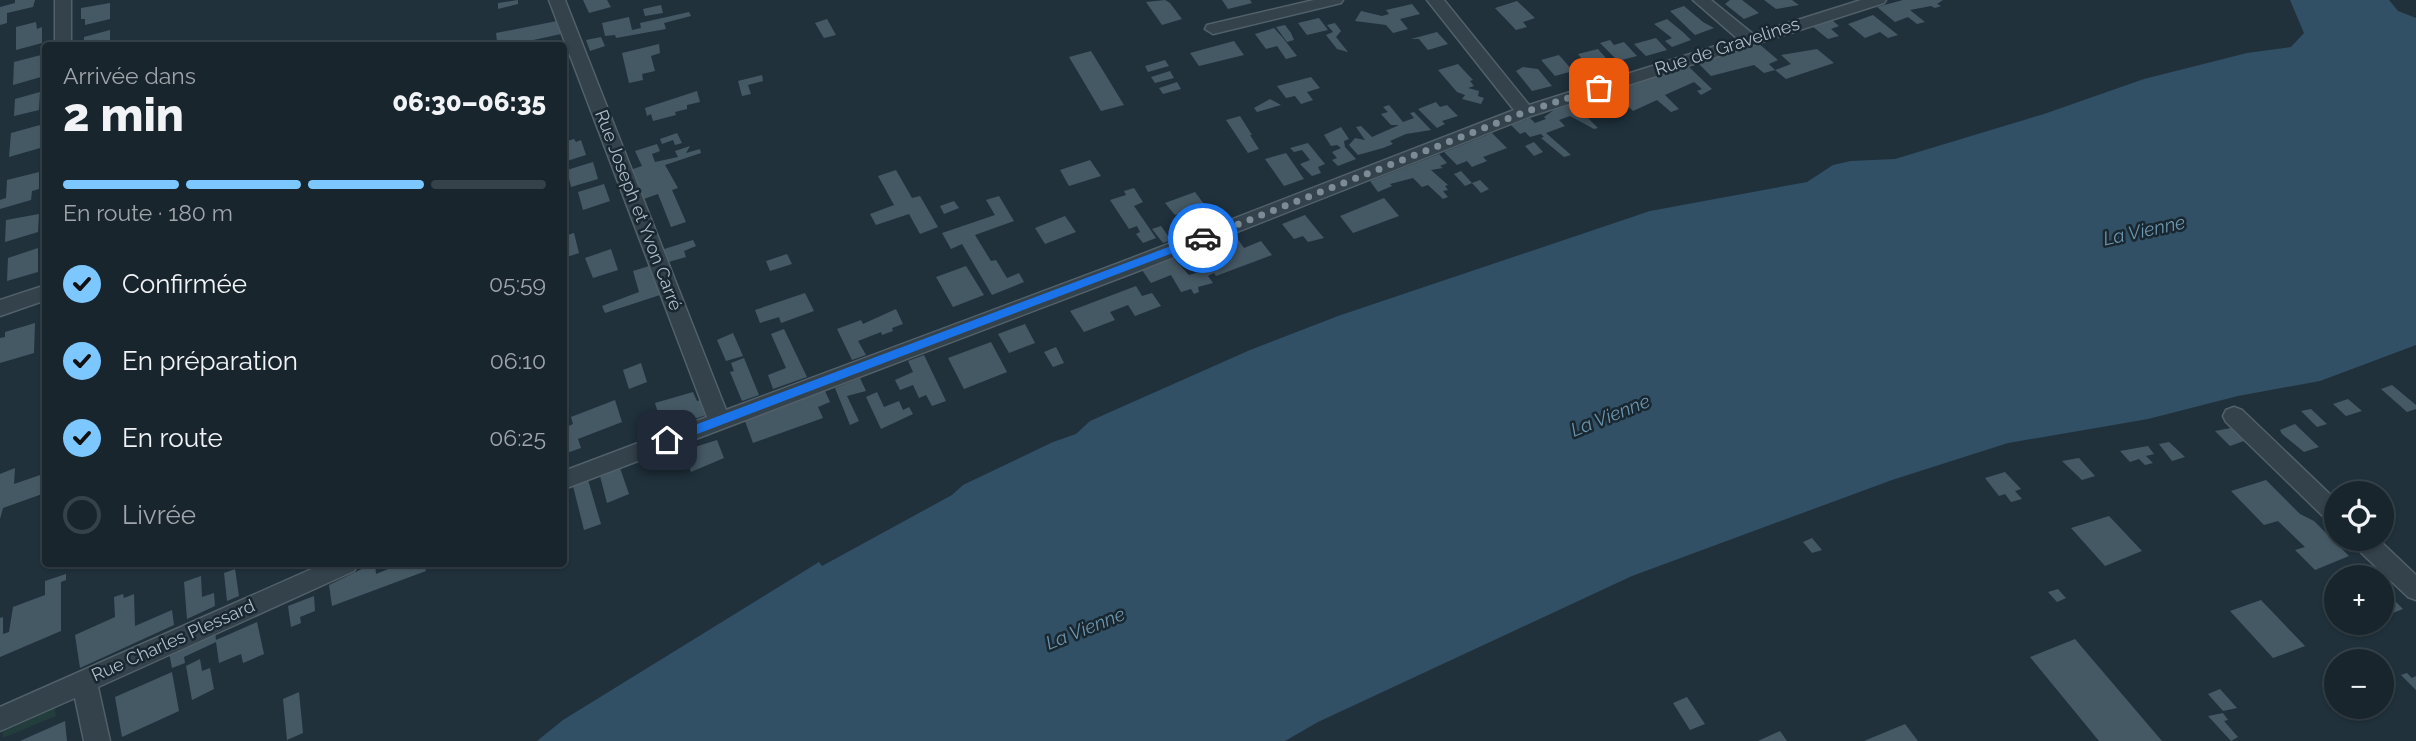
<!DOCTYPE html>
<html lang="fr">
<head>
<meta charset="utf-8">
<style>
	:root { --surface:#18252d; --page:#253139; --text:#f1f3f6; --muted:#9fa5aa; --line:#364249; --accent:#7cc7ff }
	body { margin:0; font-family:Raleway,sans-serif; background:var(--page); color:var(--text); height:100vh; display:flex; flex-direction:column; font-size:26px; white-space:nowrap }
	* { box-sizing:border-box; margin:0 }
	p { font-size:23px; color:var(--muted) }
	.icon { flex:none; width:38px; height:38px; fill:none; stroke:currentColor; stroke-width:2; stroke-linecap:round; stroke-linejoin:round }
	.map { position:relative; flex:1; overflow:hidden }
	.details { position:absolute; left:42px; top:42px; width:525px; height:525px; display:flex; flex-direction:column; background:var(--surface); border-radius:7px; box-shadow:0 2px 5px #0004,0 0 0 2px var(--line) }
	.details>* { flex:none }
	.fabs { position:absolute; left:2324px; top:481px; display:grid; gap:14px }
	.fabs a { display:grid; place-items:center; width:70px; height:70px; border-radius:50%; background:var(--surface); box-shadow:0 2px 5px #0004,0 0 0 2px var(--line); font-size:35px }
	.pin { position:absolute; display:grid; place-items:center; width:60px; height:60px; color:#fff; margin:-30px; border-radius:14px; box-shadow:0 4px 10px #0006 }
	.courier { position:absolute; display:grid; place-items:center; width:70px; height:70px; margin:-35px; border:5px solid #1a73e8; border-radius:50%; background:#fff; color:#222; box-shadow:0 2px 9px #0007 }
	.headline em { font-style:normal; font-weight:800 }
	.headline div { display:flex; flex-direction:column-reverse }
	.headline { display:flex; align-items:center; justify-content:space-between; height:119px; padding:0 21px }
	h1 { font-size:46px; font-weight:800; line-height:52px }
	.bar { display:grid; grid-template-columns:repeat(4,1fr); gap:10px 7px; align-content:center; height:84px; padding:0 21px }
	.bar i { height:9px; border-radius:5px; background:var(--line) }
	.bar .selected { background:var(--accent) }
	.bar p { grid-column:span 4 }
	ol { padding:0 21px; list-style:none }
	li { display:flex; align-items:center; gap:21px; height:77px }
	li p { margin-inline-start:auto }
	li .icon { padding:7px; border-radius:50%; background:var(--accent); color:#111; stroke-width:4 }
	li:last-child { color:var(--muted) }
	li i { width:38px; height:38px; border:4px solid var(--line); border-radius:50% }
	.map>svg:first-child { display:block }
	.green { fill:#223d3b }
	.water { fill:#315065 }
	.building { fill:#455965 }
	.lines { fill:none; stroke-linecap:round; stroke-linejoin:round }
	.minor-casing { stroke:#516069; stroke-width:3 }
	.minor { fill:#34424c; fill-rule:evenodd }
	.route { fill:#1a73e8 }
	.done { stroke:#7c8c97; stroke-width:7; stroke-dasharray:0 12.6 }
	.labels { text-anchor:middle; dominant-baseline:central; stroke-width:5; stroke-linejoin:round; paint-order:stroke }
	.street-label { font-size:18px; fill:#aebdc8; stroke:#192730 }
	.water-label { font-size:19px; font-style:italic; fill:#6c95ae; stroke:#192730 }
</style>
</head>
<body>
<div class="map">
<svg width="2416" height="741" viewBox="0 0 2416 741">
	<rect width="100%" height="100%" fill="#20313c"/>
	<path class="green" d="M54,705L56,716L3,738L2,730Z"/>
	<path class="water" d="M2290,0H2389L2398,11L2416,18V345L2320,381L2238,396L2148,419L2008,443L1892,480L1632,576L1318,722L1285,741H537L563,720L819,562L822,566L952,495L963,485L1053,442L1076,434L1090,421L1250,350L1338,316L1650,211L1807,182L1833,165L1851,161L1895,159L2044,114L2144,79L2247,53L2291,47L2304,33Z"/>
	<path class="building" d="M15,0H35L33,7L7,13V23L0,25V7L15,3Z
		M518,0V4L498,9V3Z
		M583,0H607L611,7L589,13Z
		M1165,0L1170,3L1182,19L1162,25L1146,2Z
		M1222,0H1250L1252,3L1228,9Z
		M1730,0H1742L1759,13L1744,19L1725,4Z
		M1764,0H1792L1799,5L1776,9Z
		M1903,0H1943L1937,4L1941,6L1935,8L1931,6L1910,10L1925,22L1917,24L1908,17L1895,22L1877,7Z
		M1517,1L1535,18L1523,22L1527,27L1516,30L1495,8Z
		M110,3V19L85,25V19H81V8Z
		M1412,4L1420,14L1400,19L1408,29L1393,33L1386,25L1355,21L1361,11L1382,16L1389,14L1386,10Z
		M661,5L663,13L645,16L643,9Z
		M1684,6L1703,22L1714,28L1695,35L1670,11Z
		M689,12L691,16L664,23L666,29L616,38L615,35L605,36L602,23L629,17L632,30L641,28L640,23Z
		M1873,15L1898,35L1888,38L1880,32L1865,38L1848,24Z
		M1319,18L1328,30L1307,35L1298,23Z
		M827,19L836,35L824,38L815,23Z
		M1667,19L1684,33L1691,40L1672,47L1665,41L1672,38L1654,24Z
		M1832,20L1839,26L1831,29L1839,36L1828,39L1812,26Z
		M557,21L561,34L506,46L490,45L489,42L497,41L496,33Z
		M36,22L37,29L42,27V43L16,50V27Z
		M1335,23L1341,31L1336,37L1348,52L1337,49L1326,35L1333,32L1327,25Z
		M1285,25L1291,33L1294,40L1287,42L1276,27Z
		M1274,28L1283,38L1297,56L1286,59L1277,46L1266,49L1255,34Z
		M110,30V46H84V37Z
		M1437,32L1448,44L1428,50L1419,39H1411Z
		M601,37L605,46L590,51L586,40Z
		M1656,38L1667,50L1646,56L1634,44Z
		M1610,40L1614,45L1624,42L1637,56L1618,61L1600,43Z
		M1234,41L1244,55L1199,66L1190,53Z
		M1758,43L1778,60L1769,64L1775,70L1764,73L1754,65L1711,76L1698,63Z
		M659,44L660,53L651,56L655,71L642,74L643,80L629,83L622,53Z
		M1598,49L1611,64L1590,69L1578,54Z
		M1817,49L1834,63L1786,79L1775,70L1791,64L1781,55Z
		M1091,51L1124,105L1101,111L1069,57Z
		M41,55V77L13,85L14,62Z
		M1559,55L1573,71L1555,76L1541,60Z
		M1165,60L1169,66L1148,72L1145,66Z
		M1458,64L1473,80L1470,81L1474,86L1468,88L1479,91L1478,96L1484,98L1481,104L1462,99L1465,95L1457,92L1438,70Z
		M1688,66L1712,89L1701,95L1697,91L1702,89L1694,82L1665,95L1679,109L1671,112L1657,100L1633,111L1629,107L1621,110L1613,102L1582,112L1598,128L1594,129L1570,116L1559,120L1565,126L1546,133L1571,155L1564,157L1541,138L1544,137L1541,134L1530,137L1525,132L1520,134L1511,125L1530,118L1535,123L1546,119L1544,117L1554,110Z
		M1523,67L1538,69L1552,86L1532,91L1516,71Z
		M1170,71L1174,78L1155,83L1151,77Z
		M762,75L763,81L748,85L751,94L742,96L738,81Z
		M1311,77L1320,88L1307,92L1313,100L1301,104L1295,96L1286,98L1277,86Z
		M1177,82L1181,89L1163,94L1159,88Z
		M697,91L700,102L687,105V109L675,112L676,115L653,121L651,114L647,116L645,108Z
		M40,92L39,110L14,116L15,99Z
		M1270,99L1281,105L1257,112L1254,108Z
		M1436,102L1440,107L1447,105L1458,116L1442,121L1445,124L1437,128L1418,109Z
		M1389,105L1403,122L1414,118L1410,113L1414,112L1431,130L1406,134L1390,141L1393,144L1383,148L1358,155L1349,145L1355,138L1365,140L1356,127L1361,126L1372,137L1399,125H1391L1381,114L1388,112L1383,107Z
		M1240,116L1252,135H1250L1259,149L1248,153L1226,120Z
		M40,125V148L9,157L11,133Z
		M1341,127L1349,139L1344,141L1345,147L1356,159L1338,166L1332,160L1337,158L1332,152L1341,148L1337,145L1331,146L1324,135Z
		M677,133L682,143L675,145L673,140L662,144L660,139Z
		M1492,133L1507,148L1483,157L1487,161L1472,167L1467,161L1457,165L1444,152Z
		M574,139L576,142L581,140L586,155L564,162V142Z
		M1534,142L1543,152L1534,156L1525,146Z
		M1308,143L1325,164L1318,167L1321,173L1312,176L1300,164L1310,160L1302,150L1294,152L1290,148Z
		M657,144L660,151L652,154L655,162L678,157L675,151L690,146L686,153L700,149L701,153L665,165L678,188L672,190L686,222L671,227L658,194L641,200L627,171L642,166L635,151Z
		M1286,153L1304,179L1284,186L1265,159Z
		M1439,154L1447,163L1440,166L1443,168L1431,170L1448,185L1445,186L1448,190L1443,191L1448,197L1443,199L1428,185L1422,187L1413,178L1390,184L1392,186L1378,192L1370,181Z
		M1090,160L1101,176L1069,186L1060,170Z
		M593,162L598,179L571,187L567,170Z
		M896,170L912,198L920,196L938,227L920,234L909,214L876,225L870,214L894,205L878,176Z
		M1461,171L1472,183L1480,180L1489,189L1481,193L1472,183L1465,186L1454,174Z
		M39,172V189L32,191L31,200L0,209V200L6,198L7,180Z
		M604,184L610,201L583,210L578,192Z
		M1134,188L1143,202L1134,206L1156,238L1143,243L1136,234L1140,232L1137,226L1129,229L1110,200L1126,195L1124,191Z
		M1195,192L1204,204L1175,215L1165,203Z
		M999,196L1014,221L975,235L991,261L996,260L1007,278L1019,273L1024,282L992,295L962,244L951,249L942,233L995,215L986,200Z
		M1384,198L1399,216L1353,233L1340,216Z
		M954,201L959,208L944,214L940,206Z
		M39,214L38,232L5,242L6,220Z
		M1305,215L1318,231L1324,238L1308,242L1303,236L1294,239L1282,224Z
		M1065,216L1076,232L1045,244L1035,228Z
		M1161,226L1171,240L1163,243L1152,229Z
		M574,233L579,253L564,258V236Z
		M1235,235L1244,248L1261,241L1272,255L1216,276L1214,273L1208,276L1213,283L1198,287L1199,292L1194,294L1191,289L1181,292L1171,275L1151,283L1142,270L1173,258L1189,275L1206,270L1210,268L1196,249Z
		M693,240L696,246L684,251L686,257L665,263L661,250Z
		M38,248V272L7,281L8,258Z
		M611,249L618,270L593,278L585,258Z
		M787,254L792,264L770,271L766,261Z
		M649,266L660,295L605,313L602,306L639,292L633,271Z
		M966,266L984,295L953,307L936,277Z
		M1136,286L1142,296L1152,293L1161,306L1135,316L1128,305L1110,312L1115,320L1084,332L1070,311Z
		M805,293L814,311L781,323L779,317L760,323L755,310Z
		M896,309L903,324L892,328L893,331L882,335L881,332L858,341L866,355L852,360L837,329L861,320L863,324Z
		M35,323L34,353L0,363V338L5,337V332Z
		M1025,324L1035,343L1009,353L998,334Z
		M784,329L807,377L773,389L768,375L786,368L771,334Z
		M733,333L743,356L726,361L717,340Z
		M991,342L1007,372L964,389L948,358Z
		M1056,347L1064,363L1053,367L1044,352Z
		M924,355L946,401L932,406L926,395L919,398L913,385L900,390L895,380L913,372L908,361Z
		M744,358L759,395L742,401L730,372L734,371L731,363Z
		M641,363L647,382L629,389L623,370Z
		M860,378L866,391L847,396L859,421L850,425L835,388Z
		M2392,385L2416,405V409L2407,412L2381,389Z
		M825,391L830,402L818,407L823,418L753,443L745,421Z
		M693,392L697,401L704,399L709,414L677,425L672,411L659,416L655,403Z
		M877,392L884,407L899,401L903,410L909,407L913,414L881,429L866,397Z
		M2348,399L2362,411L2346,416L2333,404Z
		M615,400L622,422L578,439L581,448L564,454V428L573,424L571,417Z
		M2311,409L2327,424L2317,427L2301,411Z
		M2295,424L2319,447L2304,452L2282,434L2280,430Z
		M2231,428L2244,441L2230,446L2215,431Z
		M717,440L724,458L691,472L682,451Z
		M2169,442L2185,457L2172,461L2159,444Z
		M2148,446L2154,454L2146,456L2153,463L2145,465L2139,459L2130,462L2120,451Z
		M2079,458L2095,476L2082,480L2062,461Z
		M15,468L14,484L46,473L45,493L3,508L0,519V474Z
		M620,468L629,494L607,503L600,476Z
		M2005,472L2021,489L2015,491L2022,499L2011,502L2005,494L1999,496L1985,478Z
		M588,480L601,524L584,530L573,486Z
		M2266,480L2300,514L2314,521L2349,556L2315,570L2295,550L2305,547L2278,521L2264,525L2231,491Z
		M2109,516L2142,551L2105,566L2071,528Z
		M1812,538L1822,550L1812,553L1803,542Z
		M372,564H375L376,574L388,569L387,564H424L426,571L332,606L329,585Z
		M235,569L239,596L227,601L224,573Z
		M66,574V580L61,582V631L0,657V618L3,617V634L9,632L13,607L45,595V581Z
		M201,576L202,597L214,593L215,606L187,619L184,582Z
		M2382,588L2403,609L2382,617Z
		M2058,589L2066,598L2057,602L2048,592Z
		M123,594L124,598L134,594L135,626L172,610L174,625L80,668L75,635L115,617L114,597Z
		M314,596L315,611L300,617L301,623L291,627L288,606Z
		M2261,600L2305,646L2273,658L2230,611Z
		M257,622L264,654L243,663L241,654L219,663L216,642L184,657L185,663L172,668L169,653L215,632L216,640Z
		M2075,639L2086,652L2162,741H2099L2030,657Z
		M200,659L202,671L210,668L214,689L192,700L186,666Z
		M172,672L179,711L122,737L115,697Z
		M2407,673L2412,678L2416,676V690L2401,675Z
		M2220,689L2237,708L2223,711L2208,694Z
		M299,692L303,733L287,740L283,699Z
		M1687,697L1705,724L1690,730L1673,703Z
		M2223,713L2228,720L2224,721L2238,737L2231,741L2208,716Z
		M65,721L67,741H20Z
		M1905,724L1918,741H1864Z
		M1780,731L1787,741H1758Z"/>
	<g class="lines">
		<g class="minor-casing">
			<path id="minor" d="M55,0H71V46H55Z
				M549,0H565L726,410L1119,263L1514,110L1427,0H1444L1529,105L1738,39L1693,0H1711L1753,34L1861,0H1886L1884,3L1531,116L1133,273L564,489V471L707,417Z
				M1314,0H1343L1341,3L1213,34L1205,29L1207,25Z
				M46,285V300L0,316V300Z
				M2234,407L2242,410L2336,500V524L2328,521L2226,422L2223,416L2226,410Z
				M2350,539H2378L2416,575V600L2408,597L2354,546Z
				M323,564H358L354,571L98,687L110,741H84L75,698L0,731V707Z"/>
		</g>
		<use href="#minor" class="minor"/>
	</g>
	<path class="route" d="M1203,234L1209,238L1207,240L671,444H663L661,440L663,437Z"/>
	<g class="lines">
		<path class="done" d="M1203,238L1525,112L1599,88"/>
	</g>
	<g class="labels">
		<g class="street-label">
			<text transform="translate(1727 46) rotate(-18)">Rue de Gravelines</text>
			<text transform="translate(639 210) rotate(69)">Rue Joseph et Yvon Carré</text>
			<text transform="translate(173 640) rotate(-24)">Rue Charles Plessard</text>
		</g>
		<g class="water-label">
			<text transform="translate(2144 230) rotate(-12)">La Vienne</text>
			<text transform="translate(1610 415) rotate(-22)">La Vienne</text>
			<text transform="translate(1085 628) rotate(-22)">La Vienne</text>
		</g>
	</g>
</svg>
<div class="fabs">
<a><svg class="icon" aria-label="locate" viewBox="0 0 24 24"><circle cx="12" cy="12" r="6"/><path d="M12 2v4M12 18v4M2 12h4M18 12h4"/></svg></a>
<a>+</a>
<a>−</a>
</div>
<div class="pin" style="left:1599px;top:88px;background:#ea580c"><svg class="icon" aria-label="bag" viewBox="0 0 24 24"><path d="M5 8h14l-1 12H6zM9 8a3 3 0 0 1 6 0"/></svg></div>
<div class="pin" style="left:667px;top:440px;background:#1f2937"><svg class="icon" aria-label="home" viewBox="0 0 24 24"><path d="M3 11l9-7 9 7M6 9v11h12V9"/></svg></div>
<div class="courier" style="left:1203px;top:238px"><svg class="icon" aria-label="car" viewBox="0 0 24 24"><path d="M5 17H2v-5l4-1 3-4h7l3 4 3 1v5h-3M9 17h6M6 11h13"/><circle cx="7" cy="17" r="2"/><circle cx="17" cy="17" r="2"/></svg></div>
<section class="details">
<div class="headline"><div><h1>2 min</h1><p>Arrivée dans</p></div><em>06:30–06:35</em></div>
<div class="bar"><i class="selected"></i><i class="selected"></i><i class="selected"></i><i></i><p>En route · 180 m</p></div>
<ol>
<li><svg class="icon" aria-label="check" viewBox="0 0 24 24"><path d="M5 12l5 5 9-10"/></svg>Confirmée<p>05:59</p></li>
<li><svg class="icon" aria-label="check" viewBox="0 0 24 24"><path d="M5 12l5 5 9-10"/></svg>En préparation<p>06:10</p></li>
<li><svg class="icon" aria-label="check" viewBox="0 0 24 24"><path d="M5 12l5 5 9-10"/></svg>En route<p>06:25</p></li>
<li><i></i>Livrée</li>
</ol>
</section>
</div>
</body>
</html>
